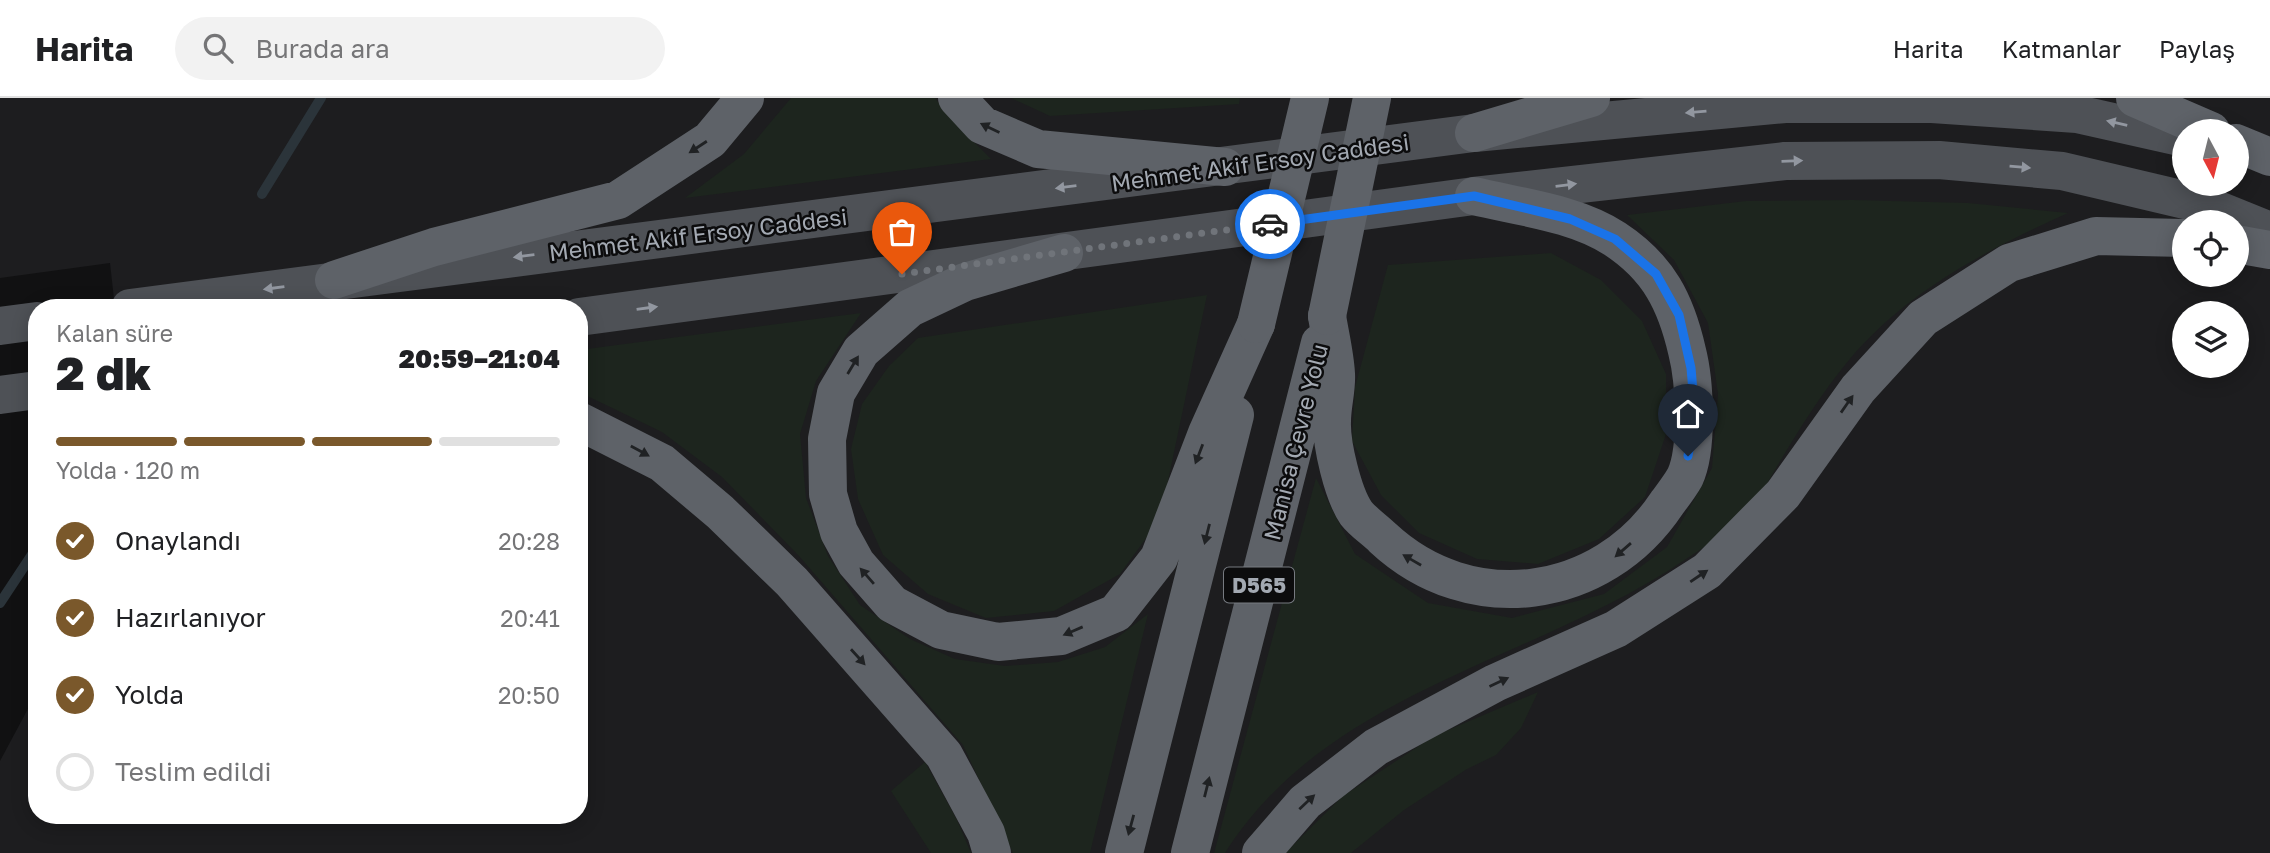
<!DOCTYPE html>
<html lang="tr">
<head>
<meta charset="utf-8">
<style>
	:root { --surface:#fff; --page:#f2f2f2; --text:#202124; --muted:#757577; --line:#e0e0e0; --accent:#7a582b }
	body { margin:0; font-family:"Golos Text",sans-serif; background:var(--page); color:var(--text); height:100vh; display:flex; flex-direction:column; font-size:26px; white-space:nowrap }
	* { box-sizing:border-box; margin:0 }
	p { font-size:23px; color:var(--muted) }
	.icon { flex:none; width:38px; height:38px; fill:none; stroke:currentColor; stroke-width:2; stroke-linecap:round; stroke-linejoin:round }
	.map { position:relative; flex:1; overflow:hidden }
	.sheet { position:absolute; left:28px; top:201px; width:560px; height:525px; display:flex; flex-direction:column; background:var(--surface); border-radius:28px; box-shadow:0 4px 18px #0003 }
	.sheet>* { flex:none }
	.needle { width:46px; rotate:173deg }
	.fabs { position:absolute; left:2172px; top:21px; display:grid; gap:14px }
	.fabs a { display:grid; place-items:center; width:77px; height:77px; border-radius:50%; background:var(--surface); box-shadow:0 4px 18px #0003; font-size:35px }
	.pin { position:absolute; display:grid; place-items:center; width:60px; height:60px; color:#fff; margin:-72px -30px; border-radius:50% 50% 50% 0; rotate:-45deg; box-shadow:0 0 7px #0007 }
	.pin .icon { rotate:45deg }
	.courier { position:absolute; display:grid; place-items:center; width:70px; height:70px; margin:-35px; border:5px solid #1a73e8; border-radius:50%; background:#fff; color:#222; box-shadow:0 2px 9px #0007 }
	.head em { font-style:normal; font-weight:800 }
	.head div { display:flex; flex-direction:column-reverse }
	.head { display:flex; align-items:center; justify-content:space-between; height:119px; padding:0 28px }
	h1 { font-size:46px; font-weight:800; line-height:52px }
	.bar { display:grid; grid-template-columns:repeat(4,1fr); gap:10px 7px; align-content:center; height:84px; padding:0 28px }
	.bar i { height:9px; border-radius:5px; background:var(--line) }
	.bar .current { background:var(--accent) }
	.bar p { grid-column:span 4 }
	ol { padding:0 28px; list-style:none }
	li { display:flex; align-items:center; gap:21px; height:77px }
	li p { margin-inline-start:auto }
	li .icon { padding:7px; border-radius:50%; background:var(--accent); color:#fff; stroke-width:4 }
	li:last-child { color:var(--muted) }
	li i { width:38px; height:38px; border:4px solid var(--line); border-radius:50% }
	header { display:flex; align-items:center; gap:42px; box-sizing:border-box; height:98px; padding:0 35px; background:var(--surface); border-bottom:2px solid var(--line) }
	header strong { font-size:33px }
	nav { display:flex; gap:38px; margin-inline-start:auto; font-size:24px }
	.search { width:490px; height:63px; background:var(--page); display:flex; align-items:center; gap:18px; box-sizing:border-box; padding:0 24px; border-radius:38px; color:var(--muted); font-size:26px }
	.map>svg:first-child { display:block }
	.built { fill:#1d1d1f; fill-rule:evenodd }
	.green { fill:#1d251e }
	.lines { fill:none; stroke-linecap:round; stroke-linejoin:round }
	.stream { stroke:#2b343a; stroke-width:10 }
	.major { stroke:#4e5156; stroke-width:38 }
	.highway { stroke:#5e6268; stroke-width:38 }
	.highway-bridge { stroke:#5e6268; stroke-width:38 }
	.oneway { fill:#9297a0 }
	.oneway2 { fill:#202224 }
	.done { stroke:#70747a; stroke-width:7; stroke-dasharray:0 12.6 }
	.route { stroke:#1a73e8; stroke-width:9 }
	.labels { text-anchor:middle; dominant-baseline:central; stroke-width:5; stroke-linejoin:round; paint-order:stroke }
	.shield { fill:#0c0c0d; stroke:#767a80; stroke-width:2 }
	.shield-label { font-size:21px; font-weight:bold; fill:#a3a9b2 }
	.street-label { font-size:23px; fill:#a3a9b2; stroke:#0c0c0d }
</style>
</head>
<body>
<header>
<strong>Harita</strong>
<div class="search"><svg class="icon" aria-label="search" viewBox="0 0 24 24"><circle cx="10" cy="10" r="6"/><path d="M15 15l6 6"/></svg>Burada ara</div>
<nav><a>Harita</a><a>Katmanlar</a><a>Paylaş</a></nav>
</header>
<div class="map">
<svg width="2270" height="755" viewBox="0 0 2270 755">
	<rect width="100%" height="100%" fill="#111112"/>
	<path class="built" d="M0,0H2270V755H0V663L37,594V718H579V210H115L110,165L0,180ZM2184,33H2236V86H2184ZM2184,124H2236V177H2184ZM2184,215H2236V268H2184Z"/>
	<path class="green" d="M791,0H935L950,20L991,61L685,100L744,56Z
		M1011,0H1240L1239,6L1050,18Z
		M1853,102L1968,105L2068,115C1987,152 1908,192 1849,262C1823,293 1800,330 1779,365C1770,380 1761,398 1750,411C1736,428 1705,449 1686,461C1535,564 1329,591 1225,755H1214L1316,380L1355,456L1428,505L1512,520L1604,496L1667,449L1712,370L1718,296L1708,225L1674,162L1627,117L1746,103Z
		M1551,155L1601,182L1642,223L1666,276V336L1645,399L1599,441L1538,466L1477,461L1419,435L1381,397L1352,343L1355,289L1388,167Z
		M1207,197L1160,421L1120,476L1054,513L986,520L928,496L883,457L858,401L851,351L862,306L889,268L918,240Z
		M861,215L816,283L800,336L806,400L828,458L860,507L910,541L955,561L1005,568L1058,564L1105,549L1148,516L1090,755H1013L963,647L799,458L722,379L662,334L579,294V252Z
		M1538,594L1521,630L1496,657L1467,671L1404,712L1351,755H1285L1343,698L1434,638Z
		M925,664L957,722L971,755H931L891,693Z"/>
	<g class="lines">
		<path class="stream" d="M262,96L321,0
			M0,505L37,449"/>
		<path class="major" d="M130,210L1474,35L1785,6H1932L2077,16L2184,40
			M579,219L1474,98L1785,63L1939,62L2062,73L2206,107L2270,133
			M0,228L37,223
			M0,297L37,292"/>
		<path class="highway" d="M957,0L982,27L1038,51L1225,69
			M2135,0L2211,33
			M1474,35L1591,0
			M2236,45L2270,59
			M2236,146L2270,152
			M1064,155L965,184L910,210L861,253L836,295L827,341L828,396L839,434L856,465L892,506L941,532L998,544L1061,538L1116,515L1159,460L1207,335L1256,226
			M334,182L434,149L618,102L710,42L745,0
			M1327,218C1330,237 1335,257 1336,276C1337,291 1332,307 1332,323C1331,346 1343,396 1356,415C1363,424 1375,432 1383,440C1470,521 1602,503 1667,405C1673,397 1680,388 1685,379C1698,351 1695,284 1687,253C1676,205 1659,170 1615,141C1575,115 1520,109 1474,98
			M579,323L662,365L720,414L792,484L944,657L986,735L992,755
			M1124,755L1235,317
			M1190,755L1320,245
			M1261,755L1305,704L1376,649L1495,585L1616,531L1707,473L1783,396L1858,291L1923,220L2009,165L2096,138L2184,140"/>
		<path class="highway-bridge" d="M1327,218L1372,0
			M1256,226L1310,0"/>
	</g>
	<defs><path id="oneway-solid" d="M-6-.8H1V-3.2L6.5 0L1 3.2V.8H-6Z" transform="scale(1.75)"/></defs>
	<g class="oneway">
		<use href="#oneway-solid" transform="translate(1696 14) rotate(175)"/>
		<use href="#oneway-solid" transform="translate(2117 25) rotate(-167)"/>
		<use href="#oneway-solid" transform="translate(1792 63) rotate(-2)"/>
		<use href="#oneway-solid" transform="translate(2020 69) rotate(5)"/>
		<use href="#oneway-solid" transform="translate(1566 87) rotate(-7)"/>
		<use href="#oneway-solid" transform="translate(1066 89) rotate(173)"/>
		<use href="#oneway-solid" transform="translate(524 158) rotate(173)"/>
		<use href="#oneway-solid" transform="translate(274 190) rotate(172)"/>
		<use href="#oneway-solid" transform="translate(647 210) rotate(-8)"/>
	</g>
	<g class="oneway2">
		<use href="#oneway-solid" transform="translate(990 30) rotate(-154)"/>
		<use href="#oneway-solid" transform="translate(698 49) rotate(147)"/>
		<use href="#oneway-solid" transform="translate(853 267) rotate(-59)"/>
		<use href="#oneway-solid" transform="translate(1847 306) rotate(-55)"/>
		<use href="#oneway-solid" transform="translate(640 353) rotate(29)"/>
		<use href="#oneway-solid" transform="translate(1199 356) rotate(111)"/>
		<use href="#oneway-solid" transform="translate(1207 436) rotate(104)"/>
		<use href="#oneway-solid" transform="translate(1623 452) rotate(139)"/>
		<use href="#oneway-solid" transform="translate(1412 462) rotate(-150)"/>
		<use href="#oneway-solid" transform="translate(867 478) rotate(-131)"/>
		<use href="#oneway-solid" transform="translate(1699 478) rotate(-34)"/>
		<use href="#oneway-solid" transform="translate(1073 533) rotate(157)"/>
		<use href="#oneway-solid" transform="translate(858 559) rotate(48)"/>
		<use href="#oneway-solid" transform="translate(1499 584) rotate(-25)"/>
		<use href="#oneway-solid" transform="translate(1207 689) rotate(-76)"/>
		<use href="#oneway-solid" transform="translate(1307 704) rotate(-43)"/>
		<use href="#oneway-solid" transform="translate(1131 727) rotate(105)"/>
	</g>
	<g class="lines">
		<path class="done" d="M902,176L1270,126"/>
		<path class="route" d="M1270,126L1474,98L1570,121L1615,141L1656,176L1679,217L1691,270L1695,317L1688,358"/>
	</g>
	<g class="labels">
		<rect class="shield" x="1224" y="469.5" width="70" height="35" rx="5"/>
		<g class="shield-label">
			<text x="1259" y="487">D565</text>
		</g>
		<g class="street-label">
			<text transform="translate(1260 64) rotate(-8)">Mehmet Akif Ersoy Caddesi</text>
			<text transform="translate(698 136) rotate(-7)">Mehmet Akif Ersoy Caddesi</text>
			<text transform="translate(1295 344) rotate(-76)">Manisa Çevre Yolu</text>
		</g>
	</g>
</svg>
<div class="fabs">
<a><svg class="needle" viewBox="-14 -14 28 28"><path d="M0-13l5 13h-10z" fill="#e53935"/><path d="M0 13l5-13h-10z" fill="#757577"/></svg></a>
<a><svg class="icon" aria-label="locate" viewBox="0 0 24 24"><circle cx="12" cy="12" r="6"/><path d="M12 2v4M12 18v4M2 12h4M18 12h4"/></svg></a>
<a><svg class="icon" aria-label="layers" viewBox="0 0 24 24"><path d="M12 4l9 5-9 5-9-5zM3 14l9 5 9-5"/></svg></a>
</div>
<div class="pin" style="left:902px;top:176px;background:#ea580c"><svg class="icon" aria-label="bag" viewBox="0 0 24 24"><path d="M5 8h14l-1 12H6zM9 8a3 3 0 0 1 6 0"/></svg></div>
<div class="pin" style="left:1688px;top:358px;background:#1f2937"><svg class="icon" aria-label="home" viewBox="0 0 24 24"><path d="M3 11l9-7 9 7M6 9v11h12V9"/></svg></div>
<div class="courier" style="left:1270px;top:126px"><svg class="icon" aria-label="car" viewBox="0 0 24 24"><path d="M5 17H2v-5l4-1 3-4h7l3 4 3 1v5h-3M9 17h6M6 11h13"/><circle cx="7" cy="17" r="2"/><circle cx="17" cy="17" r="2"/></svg></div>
<section class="sheet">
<div class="head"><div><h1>2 dk</h1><p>Kalan süre</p></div><em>20:59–21:04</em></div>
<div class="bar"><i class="current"></i><i class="current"></i><i class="current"></i><i></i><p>Yolda · 120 m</p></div>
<ol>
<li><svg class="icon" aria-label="check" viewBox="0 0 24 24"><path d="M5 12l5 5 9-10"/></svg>Onaylandı<p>20:28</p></li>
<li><svg class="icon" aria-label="check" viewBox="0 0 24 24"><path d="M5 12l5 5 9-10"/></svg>Hazırlanıyor<p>20:41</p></li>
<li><svg class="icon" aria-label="check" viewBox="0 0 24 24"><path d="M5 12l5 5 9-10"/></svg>Yolda<p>20:50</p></li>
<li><i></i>Teslim edildi</li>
</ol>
</section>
</div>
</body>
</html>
